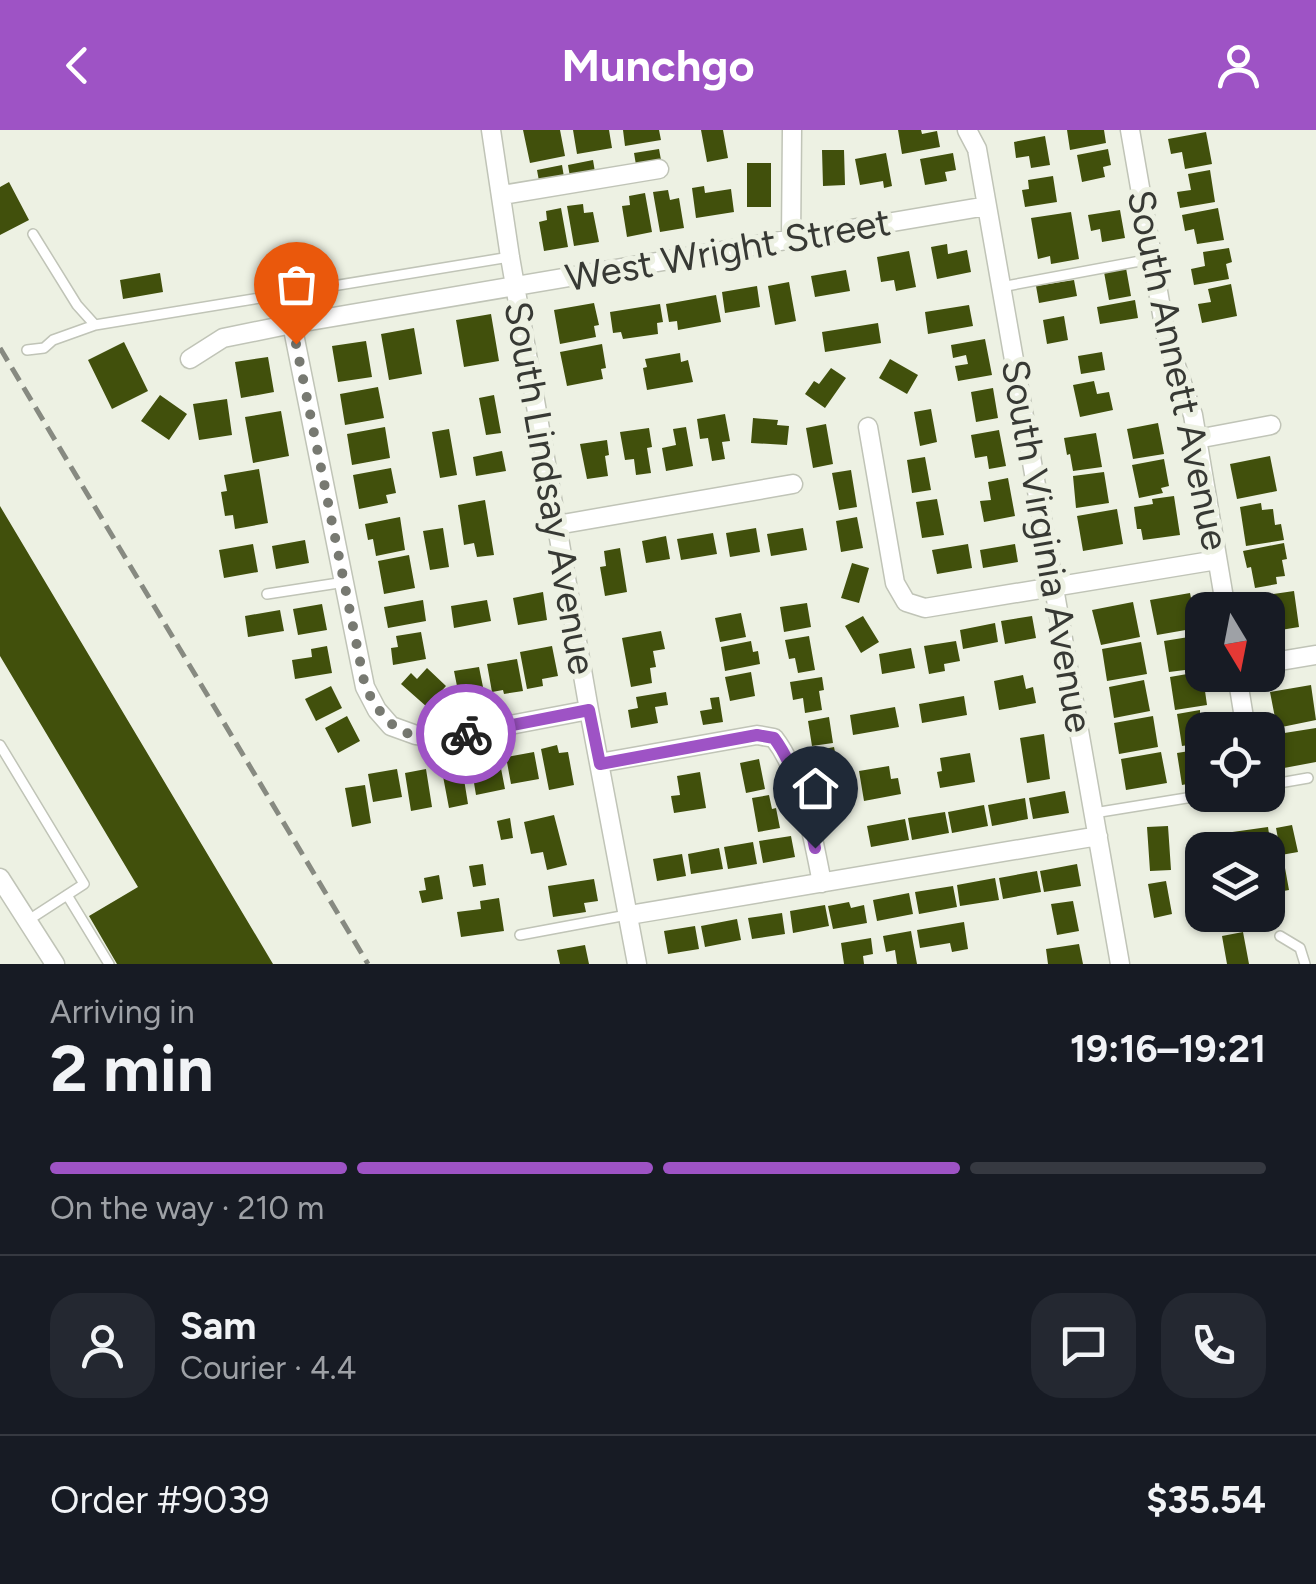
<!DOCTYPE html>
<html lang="en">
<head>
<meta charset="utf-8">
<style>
	:root { --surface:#171b24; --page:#242831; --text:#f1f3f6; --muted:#9ea1a6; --line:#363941; --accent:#9e53c5 }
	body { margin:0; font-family:Figtree,sans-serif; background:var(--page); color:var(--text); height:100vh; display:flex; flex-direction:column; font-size:38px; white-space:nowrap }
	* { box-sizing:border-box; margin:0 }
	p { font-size:32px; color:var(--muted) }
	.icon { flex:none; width:55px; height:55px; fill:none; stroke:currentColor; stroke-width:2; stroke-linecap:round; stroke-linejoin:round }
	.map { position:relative; height:834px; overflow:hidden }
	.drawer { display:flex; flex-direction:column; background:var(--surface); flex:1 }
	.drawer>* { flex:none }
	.needle { width:65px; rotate:170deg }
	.controls { position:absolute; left:1185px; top:462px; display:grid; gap:20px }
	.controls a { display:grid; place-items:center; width:100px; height:100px; border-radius:20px; background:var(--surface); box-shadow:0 2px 8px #0004; font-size:50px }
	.pin { position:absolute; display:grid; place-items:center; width:85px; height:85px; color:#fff; margin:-102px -42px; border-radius:50% 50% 50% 0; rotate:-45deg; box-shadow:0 0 10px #0007 }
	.pin .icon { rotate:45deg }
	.courier { position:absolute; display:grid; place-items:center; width:100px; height:100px; margin:-50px; border:8px solid #9e53c5; border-radius:50%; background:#fff; color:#222; box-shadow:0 2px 12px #0007 }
	.overview em { font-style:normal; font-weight:700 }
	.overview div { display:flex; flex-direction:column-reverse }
	.overview { display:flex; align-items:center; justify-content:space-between; height:170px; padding:0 50px }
	h1 { font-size:65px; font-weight:700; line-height:75px }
	.bar { display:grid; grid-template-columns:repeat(4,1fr); gap:15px 10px; align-content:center; height:120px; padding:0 50px }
	.bar i { height:12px; border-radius:8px; background:var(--line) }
	.bar .active { background:var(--accent) }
	.bar p { grid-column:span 4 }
	.line { display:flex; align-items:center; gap:25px; padding:0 50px; border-top:2px solid var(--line) }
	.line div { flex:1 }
	.round { display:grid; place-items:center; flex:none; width:105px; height:105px; border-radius:30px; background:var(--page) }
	header { display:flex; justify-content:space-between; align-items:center; height:130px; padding:0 50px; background:var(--accent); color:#fff; font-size:45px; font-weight:700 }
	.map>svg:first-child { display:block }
	.building { fill:#41500c }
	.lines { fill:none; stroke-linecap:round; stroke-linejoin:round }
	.lane-casing { stroke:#c0c4b7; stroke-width:12 }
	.street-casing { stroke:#c0c4b7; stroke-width:21 }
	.lane { stroke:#fff; stroke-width:9 }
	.street { stroke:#fff; stroke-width:18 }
	.rail { stroke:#878a81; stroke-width:5; stroke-dasharray:15 8; stroke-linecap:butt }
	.done { stroke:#777971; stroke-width:10; stroke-dasharray:0 18 }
	.route { stroke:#9e53c5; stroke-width:12 }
	.labels { text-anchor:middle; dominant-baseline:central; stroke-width:10; stroke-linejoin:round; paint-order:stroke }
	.street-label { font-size:38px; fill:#373934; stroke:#edf1e3 }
</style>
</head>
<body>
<header><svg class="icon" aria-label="back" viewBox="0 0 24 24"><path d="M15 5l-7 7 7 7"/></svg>Munchgo<svg class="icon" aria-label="person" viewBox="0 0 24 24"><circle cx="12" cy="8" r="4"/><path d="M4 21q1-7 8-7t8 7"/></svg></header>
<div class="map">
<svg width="1316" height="834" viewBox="0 0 1316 834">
	<rect width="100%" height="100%" fill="#edf1e3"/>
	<path class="building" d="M523,0H560L565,26L530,33Z
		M573,0H609L612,18L577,24Z
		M623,0H659L661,10L625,16Z
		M701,0H723L728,28L707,32Z
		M898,0H921L922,4L937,1L940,17L902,24Z
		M1067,0H1104L1106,13L1070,20Z
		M1206,2L1212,34L1185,39L1182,22L1171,24L1168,9Z
		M1045,6L1050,35L1031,38L1029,26L1016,28L1014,12Z
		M659,19L661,30L636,35L634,23Z
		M1108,19L1111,35L1103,37L1105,47L1082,52L1077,25Z
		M822,20H844L845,55L823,56Z
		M886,23L892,56L884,58L883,51L860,55L855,29Z
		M953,23L956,40L945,42L947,51L925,55L920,29Z
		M593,30L595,42L570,47L568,35Z
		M747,33H771V77H747Z
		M562,35L564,47L539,51L537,40Z
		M1210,40L1215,72L1180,78L1177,62L1191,60L1188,44Z
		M1053,46L1057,72L1025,77L1022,60L1029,59L1028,50Z
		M9,52L29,90L0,105V57Z
		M704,56L705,63L731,59L734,82L696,88L692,58Z
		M668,60L670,70L679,68L684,98L660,102L653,62Z
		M645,63L652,102L627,107L622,76L630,75L629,66Z
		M583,74L584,83L593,82L599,112L574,116L567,76Z
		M561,78L568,117L544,121L539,92L547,90L546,81Z
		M1218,78L1224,110L1197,114L1194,99L1185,101L1182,85Z
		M1120,80L1125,108L1102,112L1100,99L1091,101L1088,85Z
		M1071,82L1079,129L1051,134L1050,126L1038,129L1031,88Z
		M947,114L948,124L967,120L971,142L937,149L931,117Z
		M1229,118L1232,132L1226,134L1229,149L1194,155L1191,139L1205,136L1203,122Z
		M909,121L916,157L896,161L894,150L881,152L877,127Z
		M1126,138L1131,166L1109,170L1104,142Z
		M846,140L850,161L815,167L811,146Z
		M160,143L163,162L123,169L120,150Z
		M1074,150L1077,166L1039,173L1036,156Z
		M789,152L796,191L775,195L768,156Z
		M1231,154L1237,186L1202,193L1198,174L1211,172L1208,159Z
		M757,156L760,177L725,183L722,162Z
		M716,165L721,192L678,200L677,191L669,192L666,174Z
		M1135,170L1138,188L1100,194L1097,177Z
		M594,173L599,195L594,196L596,207L560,214L554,180Z
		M660,174L663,192L657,193L658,204L623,209L621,202L613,203L610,182Z
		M969,175L973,196L928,204L925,182Z
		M491,184L499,231L464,237L456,190Z
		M1064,186L1068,210L1047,214L1043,190Z
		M878,193L881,213L825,222L822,202Z
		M414,198L422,244L389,250L381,204Z
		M985,209L992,245L958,251L955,236L968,234L966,225L953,228L951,215Z
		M366,211L372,247L338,252L332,216Z
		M124,212L148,261L112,279L88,230Z
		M602,214L606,238L601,239L603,249L567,256L560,222Z
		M1102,222L1105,240L1081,244L1078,226Z
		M680,223L681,232L688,230L693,252L647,260L643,238L647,237L645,229Z
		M268,227L274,262L241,268L235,232Z
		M890,229L918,245L907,264L879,248Z
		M831,238L846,248L825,278L805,264L814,251L819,254Z
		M1094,251L1097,264L1109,262L1113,280L1080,287L1073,255Z
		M378,257L384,288L345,295L340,264Z
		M993,258L998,288L976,292L971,262Z
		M160,265L187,284L169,310L141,291Z
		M494,265L501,303L486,305L479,268Z
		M227,269L232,305L199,310L193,274Z
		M931,279L937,312L920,316L914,282Z
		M281,281L289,326L253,333L245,287Z
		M725,284L730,311L722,312L725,329L712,331L708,308L700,309L697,289Z
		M753,288L778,290L777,295L789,296L787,315L751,313Z
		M1158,293L1164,324L1133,329L1127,299Z
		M826,294L833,334L813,338L806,298Z
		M385,297L390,328L352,335L347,304Z
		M686,297L693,336L666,341L662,318L676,315L673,299Z
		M649,298L652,317L647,318L651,343L636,345L634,329L625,330L620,302Z
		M449,299L457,345L440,348L432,302Z
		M999,300L1006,336L989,339L987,326L975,328L971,305Z
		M1096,303L1102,337L1073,341L1070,324L1067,325L1064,308Z
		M607,310L609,325L605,326L608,346L587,349L580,314Z
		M502,321L506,341L476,346L473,327Z
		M1270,326L1277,361L1237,369L1230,334Z
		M925,327L931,360L912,363L907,330Z
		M1164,329L1169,356L1161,358L1163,363L1139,368L1132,335Z
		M391,338L396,363L386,365L388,373L359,379L353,345Z
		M259,339L268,393L235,399L233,385L225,386L221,362L227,361L224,345Z
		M851,340L857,377L839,380L832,343Z
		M1104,342L1109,373L1076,378L1073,346Z
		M1008,348L1015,386L984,392L980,371L991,370L988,352Z
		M1174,366L1180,405L1143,410L1141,399H1137L1134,377L1153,374L1152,369Z
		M937,369L944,405L922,408L916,372Z
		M485,370L494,425L477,427L474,413L464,415L458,375Z
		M1261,373L1262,380L1273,379L1275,395L1281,394L1284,410L1246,416L1240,377Z
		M0,376L273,834H117L89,786L138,757L0,526Z
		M1117,379L1123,414L1083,421L1077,386Z
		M400,387L405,420L376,426L373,409L368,410L365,394Z
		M857,387L863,418L841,422L836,391Z
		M443,398L449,437L430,440L423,401Z
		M756,398L760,422L730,427L726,403Z
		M803,398L807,420L771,426L767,404Z
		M713,403L717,424L681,430L677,409Z
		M666,406L670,429L646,433L642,411Z
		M305,410L309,433L276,439L272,416Z
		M1284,413L1287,429L1282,430L1285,446L1276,447L1277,454L1255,458L1251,437L1247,438L1243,421Z
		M253,414L258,442L224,448L219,420Z
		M968,414L972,438L937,444L932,420Z
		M1015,414L1018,432L983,438L980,420Z
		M620,418L627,462L605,466L600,437L606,436L604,421Z
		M409,425L415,458L384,464L378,431Z
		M852,433L869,438L859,473L841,468Z
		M1294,461L1299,497L1268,502V480H1256L1254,467Z
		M543,462L547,490L518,495L513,468Z
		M1190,463L1197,498L1157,505L1150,470Z
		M423,470L426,491L388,498L384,477Z
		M487,470L491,491L454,498L451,476Z
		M1133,472L1140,507L1101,515L1092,480Z
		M807,473L811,497L784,502L780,477Z
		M322,474L327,500L298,505L293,479Z
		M280,480L284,501L248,507L245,486Z
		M741,483L746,507L720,512L715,488Z
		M863,486L879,512L861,523L845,496Z
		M1032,486L1036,508L1005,514L1001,491Z
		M995,493L998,512L963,519L960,500Z
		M661,501L665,519L653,521L656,537L650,538L652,553L631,557L622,508Z
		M421,502L426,529L393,535L391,518L398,517L396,506Z
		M809,506L815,540L798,543L795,528L789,529L785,510Z
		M1195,506L1199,534L1192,535L1193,539L1169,542L1164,511Z
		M751,511L753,522L758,521L760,534L725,541L721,517Z
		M956,511L960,531L944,534L945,541L929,544L924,516Z
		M1141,512L1147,544L1107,551L1102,519Z
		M327,516L332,543L295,549L292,530L312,527L311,519Z
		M552,516L558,546L542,549L543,556L527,559L520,522Z
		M911,518L915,538L882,544L879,524Z
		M517,529L523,561L504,564L503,560L492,562L487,534Z
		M479,537L485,567L460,571L454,541Z
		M427,538L446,556L427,577L401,554L411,543L417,549Z
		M751,542L755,566L730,571L725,547Z
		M1193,543L1194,549L1203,547L1207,575L1175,580L1170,547Z
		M1023,545L1026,559L1033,557L1036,573L999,580L994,551Z
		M822,547L824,560L819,561L822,580L805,583L803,568L793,570L790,552Z
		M1144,550L1150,581L1114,588L1109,557Z
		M1311,555L1316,590L1277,598L1270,562Z
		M331,556L342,578L316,591L305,569Z
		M666,562L668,575L655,577L658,593L631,598L628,580L638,578L636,567Z
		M964,566L967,585L922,593L919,574Z
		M719,567L723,592L703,595L700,581L712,579L710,568Z
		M895,577L899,597L853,605L850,585Z
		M1200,580V584L1209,582L1212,600H1202V613L1182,616L1177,584Z
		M347,586L360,611L338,623L325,598Z
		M1153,586L1158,617L1119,624L1114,593Z
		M829,587L833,613L812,616L808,591Z
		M1316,598V632L1284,638L1278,604Z
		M1044,604L1050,649L1027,653L1020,608Z
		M557,615L559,623L568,622L574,655L549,660L541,619Z
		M834,617L840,647L821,651L815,621Z
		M1202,619V651L1182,655L1177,623Z
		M534,622L539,649L511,654L506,627Z
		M1161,622L1167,653L1126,660L1121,629Z
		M970,623L975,652L940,658L937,642L942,641L940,628Z
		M499,628L505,659L476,665L472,641L480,639L479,632Z
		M759,629L765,659L746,663L740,633Z
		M889,636L891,649L898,648L901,664L864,671L859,641Z
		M462,637L468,674L449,678L442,641Z
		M397,639L402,667L373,672L368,644Z
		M426,639L432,677L411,681L405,643Z
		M700,642L706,678L674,683L671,666L680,665L677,646Z
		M365,655L371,693L352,697L345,658Z
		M1065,661L1069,683L1033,689L1029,668Z
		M769,665L772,679L776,678L780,698L758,702L752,668Z
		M1025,668L1028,689L992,696L988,675Z
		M984,675L988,696L952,703L948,682Z
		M945,682L949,703L912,710L908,688Z
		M554,685L567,735L547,740L543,722L531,724L524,692Z
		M510,688L513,708L501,710L497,691Z
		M905,689L909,710L871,717L867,696Z
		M1292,695L1298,722L1281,725L1276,698Z
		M1168,696L1171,740L1150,741L1147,697Z
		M1268,697L1272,724H1268V720L1257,718L1213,720L1211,705Z
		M791,706L795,727L763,733L759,711Z
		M753,712L757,734L728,739L724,717Z
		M719,718L723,739L691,744L688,724Z
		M682,724L686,746L657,751L653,729Z
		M483,734L486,755L473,757L469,736Z
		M1077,734L1081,756L1044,762L1040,741Z
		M1285,738L1289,760L1268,764V741Z
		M1037,741L1041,762L1003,769L999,748Z
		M439,745L443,769L422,773L419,761L426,760L424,748Z
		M995,748L999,770L960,776L957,755Z
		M594,749L598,771L584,773L586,782L553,787L548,756Z
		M1166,751L1172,784L1154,788L1148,754Z
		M953,756L957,777L919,784L915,762Z
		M909,763L913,784L877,791L873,770Z
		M499,768L504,801L461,807L457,782L481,779L480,771Z
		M1073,771L1079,801L1057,805L1051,774Z
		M849,772L851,778L864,775L867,793L833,799L828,776Z
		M825,775L829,796L793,803L790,781Z
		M782,783L785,804L752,809L748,788Z
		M737,789L741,810L705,817L701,796Z
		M964,792L968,819L952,822L950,813L920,818L917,800Z
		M695,796L699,819L668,824L664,801Z
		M911,801L917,834H897L895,820L886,822L883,806Z
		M1243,802L1249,834H1227L1222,806Z
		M871,808L873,824L863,826L864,834H844L841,813Z
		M1079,814L1083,834H1048L1046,819Z
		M585,815L589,834H560L557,820Z"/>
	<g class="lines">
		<g class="lane-casing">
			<path id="lane" d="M33,104L77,175L95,195L510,127
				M1001,157L1151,129
				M27,220L44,218L53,210L95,195
				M267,464L345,452
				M0,615L84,754L27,791
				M1268,655L1308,648
				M1094,683L1205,665
				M67,765L109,834
				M520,805L627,785
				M1280,806L1300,818L1305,834"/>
		</g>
		<g class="street-casing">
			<path id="street" d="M491,0L510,127L589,580L637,834
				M967,0L977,19L1120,834
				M1130,0L1166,207L1193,285L1226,480
				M502,65L659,39
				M791,110L792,0
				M292,194L365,557L377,580L391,596L416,605L442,608L589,580
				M190,229L223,208L292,194L987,76
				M868,297L895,453L906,472L925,478L1217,430
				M1197,309L1271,295
				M557,395L793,354
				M1268,533L1315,525
				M1237,545L1246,600
				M599,633L757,605L774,608C802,644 813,707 822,753
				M0,748L55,834
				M629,785L1098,706"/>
		</g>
		<use href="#lane" class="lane"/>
		<use href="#street" class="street"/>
		<path class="rail" d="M0,218L368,834"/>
	</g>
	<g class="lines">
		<path class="done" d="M296,214L365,556C389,605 413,614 466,604"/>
		<path class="route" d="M466,604L589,580L600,634L757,605L774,608C794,634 809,685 815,718"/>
	</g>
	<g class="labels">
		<g class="street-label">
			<text transform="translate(728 120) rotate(-10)">West Wright Street</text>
			<text transform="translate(1178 240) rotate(78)">South Annett Avenue</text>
			<text transform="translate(550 358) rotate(80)">South Lindsay Avenue</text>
			<text transform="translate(1047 416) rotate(80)">South Virginia Avenue</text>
		</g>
	</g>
</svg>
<div class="controls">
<a><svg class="needle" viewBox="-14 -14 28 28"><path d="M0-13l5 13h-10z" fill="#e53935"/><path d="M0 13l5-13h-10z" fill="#9ea1a6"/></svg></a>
<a><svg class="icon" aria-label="locate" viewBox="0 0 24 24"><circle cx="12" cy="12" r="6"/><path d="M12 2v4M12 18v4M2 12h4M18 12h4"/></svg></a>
<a><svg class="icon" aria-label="layers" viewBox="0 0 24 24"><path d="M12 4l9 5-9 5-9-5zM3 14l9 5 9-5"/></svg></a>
</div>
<div class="pin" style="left:296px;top:214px;background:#ea580c"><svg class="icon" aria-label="bag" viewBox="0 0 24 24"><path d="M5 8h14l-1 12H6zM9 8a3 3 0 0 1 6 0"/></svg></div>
<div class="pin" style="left:815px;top:718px;background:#1f2937"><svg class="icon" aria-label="home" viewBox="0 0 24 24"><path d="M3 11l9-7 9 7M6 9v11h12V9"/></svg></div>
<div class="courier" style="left:466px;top:604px"><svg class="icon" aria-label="bike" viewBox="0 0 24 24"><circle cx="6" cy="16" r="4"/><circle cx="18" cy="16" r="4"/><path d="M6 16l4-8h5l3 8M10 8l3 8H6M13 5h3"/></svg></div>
</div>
<section class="drawer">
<div class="overview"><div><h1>2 min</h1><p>Arriving in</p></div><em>19:16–19:21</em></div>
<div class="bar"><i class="active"></i><i class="active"></i><i class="active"></i><i></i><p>On the way · 210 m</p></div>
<div class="line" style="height:180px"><a class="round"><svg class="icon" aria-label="person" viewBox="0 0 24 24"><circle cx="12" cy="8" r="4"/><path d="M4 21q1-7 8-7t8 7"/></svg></a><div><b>Sam</b><p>Courier · 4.4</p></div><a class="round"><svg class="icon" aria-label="chat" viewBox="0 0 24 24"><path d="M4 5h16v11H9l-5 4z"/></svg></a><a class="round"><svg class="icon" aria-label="phone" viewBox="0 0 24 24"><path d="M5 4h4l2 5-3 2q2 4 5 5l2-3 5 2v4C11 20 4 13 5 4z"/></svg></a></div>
<div class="line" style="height:130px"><div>Order #9039</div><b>$35.54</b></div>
</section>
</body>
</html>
